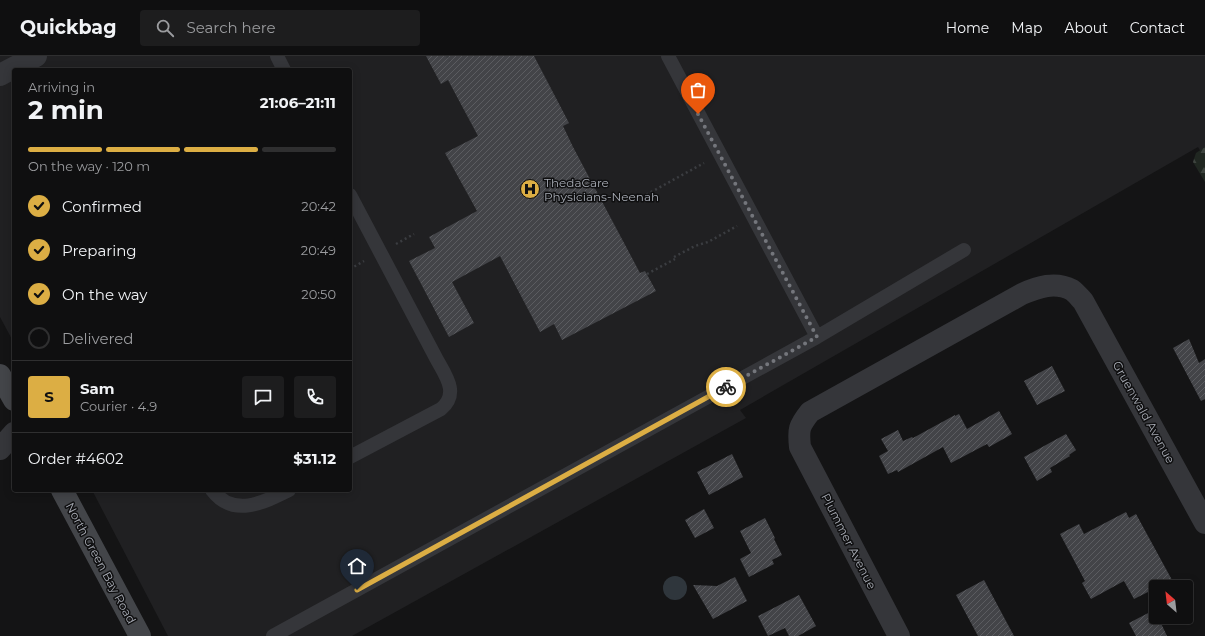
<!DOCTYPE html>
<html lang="en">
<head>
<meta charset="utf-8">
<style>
	:root { --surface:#0f0f10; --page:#1d1d1e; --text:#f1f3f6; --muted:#9b9c9f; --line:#2f2f30; --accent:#dcae44 }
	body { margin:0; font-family:Montserrat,sans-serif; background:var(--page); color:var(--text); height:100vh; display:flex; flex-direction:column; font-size:15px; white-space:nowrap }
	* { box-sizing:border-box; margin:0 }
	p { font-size:13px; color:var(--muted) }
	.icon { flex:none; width:22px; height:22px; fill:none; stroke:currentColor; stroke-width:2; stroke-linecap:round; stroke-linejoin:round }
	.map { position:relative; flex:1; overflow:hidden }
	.drawer { position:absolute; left:12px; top:12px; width:340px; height:424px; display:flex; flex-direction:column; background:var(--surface); border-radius:4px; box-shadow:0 2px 10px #0003,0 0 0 1px var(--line) }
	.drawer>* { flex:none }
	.needle { width:26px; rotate:332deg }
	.controls { position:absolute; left:1149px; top:524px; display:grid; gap:8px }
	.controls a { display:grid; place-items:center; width:44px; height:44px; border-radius:4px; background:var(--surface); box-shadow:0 2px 10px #0003,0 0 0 1px var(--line); font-size:20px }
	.pin { position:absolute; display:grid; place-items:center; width:34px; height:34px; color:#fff; margin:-41px -17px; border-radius:50% 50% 50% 0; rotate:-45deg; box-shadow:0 0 4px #0007 }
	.pin .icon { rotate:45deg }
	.courier { position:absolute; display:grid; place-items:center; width:40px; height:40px; margin:-20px; border:3px solid #dcae44; border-radius:50%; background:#fff; color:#222; box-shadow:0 1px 5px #0007 }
	.headline em { font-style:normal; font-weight:700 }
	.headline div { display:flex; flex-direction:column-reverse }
	.headline { display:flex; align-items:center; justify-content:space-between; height:68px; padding:0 16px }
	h1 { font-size:26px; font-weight:700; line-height:30px }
	.bar { display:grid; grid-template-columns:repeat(4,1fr); gap:6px 4px; align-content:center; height:48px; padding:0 16px }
	.bar i { height:5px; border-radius:3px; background:var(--line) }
	.bar .current { background:var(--accent) }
	.bar p { grid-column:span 4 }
	.line { display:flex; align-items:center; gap:10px; padding:0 16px; border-top:1px solid var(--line) }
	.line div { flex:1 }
	.round { display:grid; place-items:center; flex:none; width:42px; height:42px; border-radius:4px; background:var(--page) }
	ol { padding:0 16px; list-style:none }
	li { display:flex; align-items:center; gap:12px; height:44px }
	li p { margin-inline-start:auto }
	li .icon { padding:4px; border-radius:50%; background:var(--accent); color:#111; stroke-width:4 }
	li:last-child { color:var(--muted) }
	li i { width:22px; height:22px; border:2px solid var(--line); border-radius:50% }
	header { display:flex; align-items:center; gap:24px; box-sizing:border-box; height:56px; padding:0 20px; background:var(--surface); border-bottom:1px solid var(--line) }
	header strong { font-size:19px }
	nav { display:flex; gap:22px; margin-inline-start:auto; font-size:14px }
	.search { width:280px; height:36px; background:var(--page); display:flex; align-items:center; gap:10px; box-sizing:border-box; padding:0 14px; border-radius:4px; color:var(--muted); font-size:15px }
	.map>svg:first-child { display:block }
	.built { fill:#202022 }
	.forest { fill:url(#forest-firs) }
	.water { fill:#2f363c }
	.building { fill:url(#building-hatch) }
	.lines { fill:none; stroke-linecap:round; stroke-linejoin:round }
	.path { stroke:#3b3d41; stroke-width:2.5; stroke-dasharray:2 3; stroke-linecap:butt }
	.service { stroke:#35363a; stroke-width:14 }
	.minor { stroke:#35363a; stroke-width:22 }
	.secondary { stroke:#434549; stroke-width:22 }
	.done { stroke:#74767c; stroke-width:4; stroke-dasharray:0 7.2 }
	.route { stroke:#dcae44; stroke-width:5 }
	.labels { text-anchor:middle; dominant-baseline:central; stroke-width:3; stroke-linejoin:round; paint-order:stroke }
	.poi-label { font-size:12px; fill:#a7abb4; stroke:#0f0f10; text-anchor:start }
	.street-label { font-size:12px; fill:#a7abb4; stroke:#0f0f10 }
</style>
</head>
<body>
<header>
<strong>Quickbag</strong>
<div class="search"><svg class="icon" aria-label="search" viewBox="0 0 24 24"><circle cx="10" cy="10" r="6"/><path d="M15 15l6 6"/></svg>Search here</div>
<nav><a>Home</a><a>Map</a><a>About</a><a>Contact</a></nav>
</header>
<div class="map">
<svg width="1205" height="580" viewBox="0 0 1205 580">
	<defs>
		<pattern id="forest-firs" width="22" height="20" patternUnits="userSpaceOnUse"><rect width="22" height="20" fill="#202721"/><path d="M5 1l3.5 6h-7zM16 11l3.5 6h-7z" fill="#3e443f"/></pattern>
		<pattern id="building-hatch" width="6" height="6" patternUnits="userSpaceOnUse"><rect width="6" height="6" fill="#434448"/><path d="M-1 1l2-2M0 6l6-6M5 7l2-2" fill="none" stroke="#5b5c60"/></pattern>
	</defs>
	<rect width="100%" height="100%" fill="#141415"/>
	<path class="built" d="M0,0H1205V103L1198,91L740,354L746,362L352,580H168L92,434H350V14H14V287L0,261Z"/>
	<path class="forest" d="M1205,91V126L1193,106L1196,97Z"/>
	<path class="water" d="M663 532a12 12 0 1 1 24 0a12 12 0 1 1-24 0Z"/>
	<path class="building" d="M426,0H534L569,67L563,70L573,91L640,217L645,215L656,235L562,284L554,268L540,276L500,200L452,226L474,267L449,281L409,205L435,192L429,181L477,155L445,97L478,80L448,24L441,28Z
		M1189,283L1199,307L1205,303V343L1201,345L1173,292Z
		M1052,310L1065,335L1037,349L1024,325Z
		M999,355L1012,378L989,391L987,388L951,407L943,391L898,416L897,414L888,418L879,400L888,395L881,383L898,374L903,385L912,381L913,382L955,359V360L959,358L967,373Z
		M1066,378L1076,394L1069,399L1070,400L1050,412L1052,416L1037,425L1024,401Z
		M732,398L743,421L709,439L697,416Z
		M704,453L714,472L695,482L685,464Z
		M1126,456L1129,462L1136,458L1172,524L1134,543L1124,525L1091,543L1082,527L1085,525L1060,478L1079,468L1084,478Z
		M765,462L775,482L774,483L782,499L772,504L774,508L749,521L740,503L751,497L740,475Z
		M735,521L747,545L713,563L693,529L717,530Z
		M984,524L1014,580H978L956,539Z
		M799,539L816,570L798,580H789L785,572L768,580L758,560Z
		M1154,554L1156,557V561H1158L1167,580H1136L1129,567Z"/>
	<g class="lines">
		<path class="path" d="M447,0L450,5
			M642,141L704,107
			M396,188L414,178
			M674,201L695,190L708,186L737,170
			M350,213L364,205
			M647,218L675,203"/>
		<path class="service" d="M277,0L284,14
			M668,0L817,281
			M350,139L436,302C445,319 460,337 441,353L350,401
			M212,434C233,462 263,447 289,434
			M273,580L817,281L964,194"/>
		<path class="minor" d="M0,19L36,0
			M0,393L14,377
			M899,580L800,391C798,373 799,370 810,356L1022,238C1038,231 1055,225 1072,234C1076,237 1080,242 1083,245L1205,467"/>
		<path class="secondary" d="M0,319L14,344
			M62,434L140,580"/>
	</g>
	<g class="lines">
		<path class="done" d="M698,58L817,281L726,331"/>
		<path class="route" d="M357,534L726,331"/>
	</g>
	<defs>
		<g id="hospital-disc" transform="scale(1)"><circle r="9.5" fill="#dcae44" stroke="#0f0f10"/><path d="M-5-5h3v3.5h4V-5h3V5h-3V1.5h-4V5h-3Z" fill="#111"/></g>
	</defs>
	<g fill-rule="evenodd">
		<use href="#hospital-disc" x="530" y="133"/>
	</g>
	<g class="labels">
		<g class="poi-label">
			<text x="544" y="126">ThedaCare<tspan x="544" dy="14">Physicians-Neenah</tspan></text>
		</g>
		<g class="street-label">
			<text transform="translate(1144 356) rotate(61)">Gruenwald Avenue</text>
			<text transform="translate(849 485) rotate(63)">Plummer Avenue</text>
			<text transform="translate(101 507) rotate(62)">North Green Bay Road</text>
		</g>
	</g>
</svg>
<div class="controls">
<a><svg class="needle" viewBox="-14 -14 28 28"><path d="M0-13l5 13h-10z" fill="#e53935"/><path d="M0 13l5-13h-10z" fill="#9b9c9f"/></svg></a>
</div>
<div class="pin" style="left:698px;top:58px;background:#ea580c"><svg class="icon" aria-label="bag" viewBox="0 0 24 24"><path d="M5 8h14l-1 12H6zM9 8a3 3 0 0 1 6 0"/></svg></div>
<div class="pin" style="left:357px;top:534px;background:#1f2937"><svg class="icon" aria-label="home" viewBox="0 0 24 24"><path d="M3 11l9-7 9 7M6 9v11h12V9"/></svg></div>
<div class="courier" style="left:726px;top:331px"><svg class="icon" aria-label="bike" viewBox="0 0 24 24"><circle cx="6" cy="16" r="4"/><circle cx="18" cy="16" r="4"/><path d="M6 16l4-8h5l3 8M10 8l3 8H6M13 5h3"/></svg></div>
<section class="drawer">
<div class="headline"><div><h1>2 min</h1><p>Arriving in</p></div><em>21:06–21:11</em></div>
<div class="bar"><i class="current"></i><i class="current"></i><i class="current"></i><i></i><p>On the way · 120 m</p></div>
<ol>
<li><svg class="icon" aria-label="check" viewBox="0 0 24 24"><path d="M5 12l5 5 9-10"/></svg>Confirmed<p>20:42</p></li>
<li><svg class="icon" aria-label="check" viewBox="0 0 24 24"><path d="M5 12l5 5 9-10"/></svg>Preparing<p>20:49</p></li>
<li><svg class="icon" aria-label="check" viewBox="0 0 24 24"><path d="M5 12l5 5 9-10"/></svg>On the way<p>20:50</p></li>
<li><i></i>Delivered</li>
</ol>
<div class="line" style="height:72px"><b class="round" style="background:var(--accent);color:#111">S</b><div><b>Sam</b><p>Courier · 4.9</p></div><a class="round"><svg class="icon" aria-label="chat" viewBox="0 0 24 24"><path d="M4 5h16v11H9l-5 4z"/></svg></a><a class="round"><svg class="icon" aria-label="phone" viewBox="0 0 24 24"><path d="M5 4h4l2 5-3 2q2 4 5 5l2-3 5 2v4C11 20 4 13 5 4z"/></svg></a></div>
<div class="line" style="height:52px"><div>Order #4602</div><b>$31.12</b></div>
</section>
</div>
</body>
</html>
